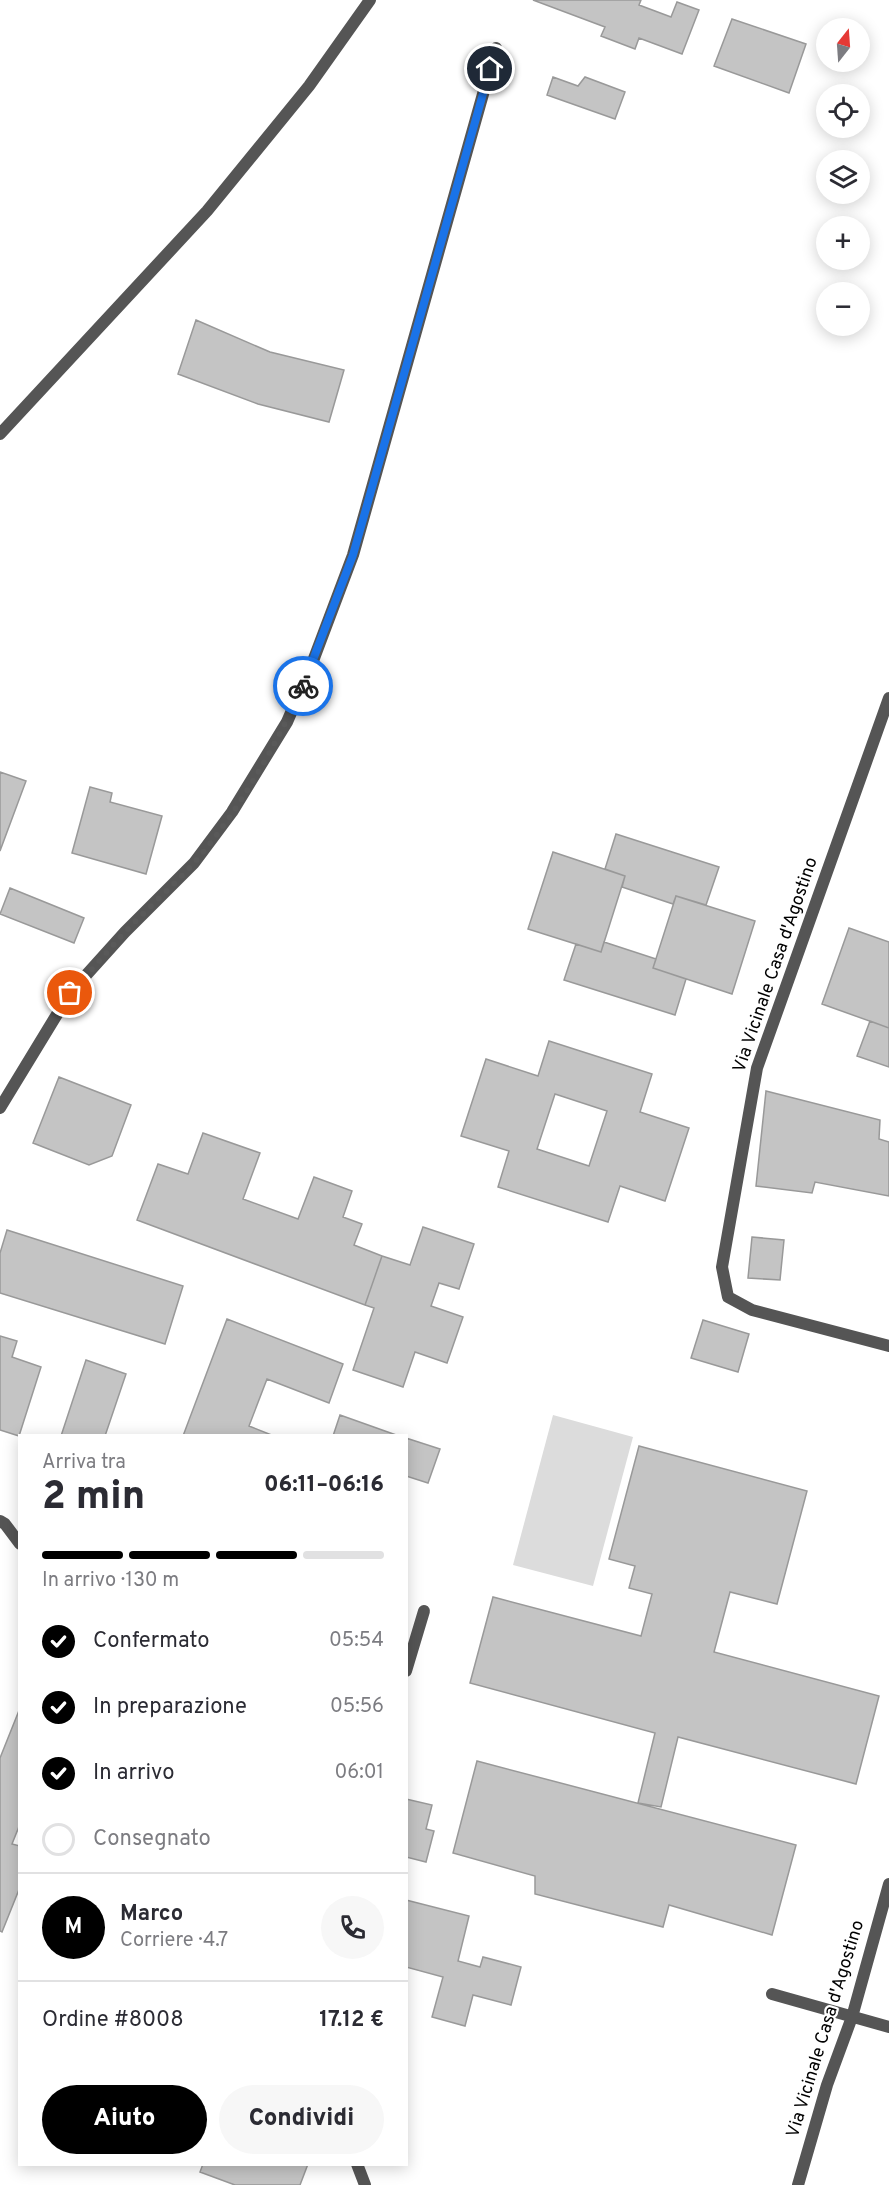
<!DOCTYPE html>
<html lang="it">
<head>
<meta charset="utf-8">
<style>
	:root { --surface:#fff; --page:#f7f7f7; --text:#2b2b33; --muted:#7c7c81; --line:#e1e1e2; --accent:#000 }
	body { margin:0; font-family:Overpass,sans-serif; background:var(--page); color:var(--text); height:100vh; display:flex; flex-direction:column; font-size:22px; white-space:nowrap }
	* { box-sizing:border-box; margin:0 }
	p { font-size:20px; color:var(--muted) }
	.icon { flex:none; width:33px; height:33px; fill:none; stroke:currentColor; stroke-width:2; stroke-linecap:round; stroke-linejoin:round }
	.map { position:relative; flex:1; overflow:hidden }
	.panel { position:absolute; left:18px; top:1434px; width:390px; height:732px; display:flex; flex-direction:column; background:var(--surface); border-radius:0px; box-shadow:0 3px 15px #0003 }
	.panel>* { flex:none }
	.needle { width:39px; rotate:17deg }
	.fabs { position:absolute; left:816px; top:18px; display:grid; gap:12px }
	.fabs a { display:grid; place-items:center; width:54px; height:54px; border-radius:50%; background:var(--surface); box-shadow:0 3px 15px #0003; font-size:30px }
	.pin { position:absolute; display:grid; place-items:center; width:51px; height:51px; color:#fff; margin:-26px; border:3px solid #fff; border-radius:50%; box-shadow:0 2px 6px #0007 }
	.courier { position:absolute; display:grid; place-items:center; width:60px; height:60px; margin:-30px; border:4px solid #1a73e8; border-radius:50%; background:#fff; color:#222; box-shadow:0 2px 8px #0007 }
	.head em { font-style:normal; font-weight:800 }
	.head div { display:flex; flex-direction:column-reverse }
	.head { display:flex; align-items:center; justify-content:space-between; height:102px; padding:0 24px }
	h1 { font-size:39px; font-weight:800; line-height:45px }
	.bar { display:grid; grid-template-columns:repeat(4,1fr); gap:9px 6px; align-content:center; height:72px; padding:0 24px }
	.bar i { height:8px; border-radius:4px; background:var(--line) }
	.bar .selected { background:var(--accent) }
	.bar p { grid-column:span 4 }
	.line { display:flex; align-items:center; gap:15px; padding:0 24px; border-top:2px solid var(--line) }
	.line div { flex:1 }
	.round { display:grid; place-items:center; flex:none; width:63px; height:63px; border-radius:32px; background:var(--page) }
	ol { padding:0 24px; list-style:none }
	li { display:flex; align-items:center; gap:18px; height:66px }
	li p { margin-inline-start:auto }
	li .icon { padding:6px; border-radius:50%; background:var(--accent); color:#fff; stroke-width:4 }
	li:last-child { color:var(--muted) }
	li i { width:33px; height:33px; border:3px solid var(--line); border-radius:50% }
	.button { display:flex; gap:12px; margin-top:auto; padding:12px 24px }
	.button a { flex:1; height:69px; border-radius:36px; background:var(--accent); color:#fff; font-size:24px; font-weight:800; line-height:69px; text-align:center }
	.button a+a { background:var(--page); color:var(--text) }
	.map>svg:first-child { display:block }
	.green { fill:#dcdcdc }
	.building { fill:#c4c4c4; stroke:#999; stroke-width:1.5; fill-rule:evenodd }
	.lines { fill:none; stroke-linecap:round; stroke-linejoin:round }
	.lane { stroke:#555; stroke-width:12 }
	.street { stroke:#555; stroke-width:12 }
	.done { stroke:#595959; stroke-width:6; stroke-dasharray:0 10.8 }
	.route { stroke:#1a73e8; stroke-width:8 }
	.labels { text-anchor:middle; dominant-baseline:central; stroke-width:4.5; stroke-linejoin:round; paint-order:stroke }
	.street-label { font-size:18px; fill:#000; stroke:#fff }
</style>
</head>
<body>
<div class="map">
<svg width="889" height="2185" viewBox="0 0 889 2185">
	<rect width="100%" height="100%" fill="#fff"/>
	<path class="green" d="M553,1415L633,1437L593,1586L513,1565Z"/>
	<path class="building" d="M533,0H641L639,5L671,17L677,2L699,10L682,54L639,38L635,49L601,36L605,27Z
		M732,19L806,44L789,93L714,66Z
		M553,77L578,86L585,77L625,92L615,119L547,95Z
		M196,320L270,352L344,370L329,422L258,404L178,374Z
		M0,772L26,781L0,851Z
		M90,787L112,793L110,802L162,816L146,874L72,853Z
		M616,834L719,867L706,905L676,896L673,904L622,887L625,876L605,869Z
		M553,852L625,876L601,952L528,929Z
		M10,888L84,918L74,943L0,914Z
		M676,896L755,921L732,994L653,968Z
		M849,928L889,942V1028L822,1004Z
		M604,942L656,959L653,968L686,979L675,1015L564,980L576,944L601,952Z
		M870,1021L889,1028V1067L857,1056Z
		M549,1041L652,1074L640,1112L689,1128L665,1201L620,1186L608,1222L498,1187L509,1151L461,1136L486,1059L538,1076ZM555,1094L607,1111L589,1166L537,1149Z
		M59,1077L131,1105L112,1156L89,1165L33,1143Z
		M766,1091L880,1120L879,1139L889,1142V1196L815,1182L812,1193L756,1186Z
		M203,1133L260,1153L243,1199L298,1219L314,1177L352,1191L343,1217L362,1224L354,1245L382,1256L365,1305L137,1220L158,1164L188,1174Z
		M423,1227L474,1244L459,1289L439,1283L431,1306L463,1317L447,1363L415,1352L403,1387L353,1370L374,1308L365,1305L382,1256L410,1265Z
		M7,1230L183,1286L165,1344L0,1293V1253Z
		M752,1237L784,1240L780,1280L748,1278Z
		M227,1319L343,1364L329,1403L267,1379L249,1426L274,1436H183Z
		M703,1320L749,1334L738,1372L691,1358Z
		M0,1336L17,1341L12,1357L41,1367L19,1436L0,1430Z
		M86,1360L126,1374L105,1436H61Z
		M340,1415L399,1436H333Z
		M406,1438L440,1449L428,1483L406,1476Z
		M639,1446L807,1491L777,1604L730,1592L714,1652L879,1696L856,1784L678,1737L661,1807L638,1803L655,1733L470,1683L493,1597L641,1636L652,1594L629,1588L635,1566L609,1559Z
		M20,1708V1824L12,1844L20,1846V1887L2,1932L0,1931V1758Z
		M477,1761L796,1845L772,1935L669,1905L663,1927L535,1894V1876L453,1853Z
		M406,1799L432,1805L426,1829L434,1831L426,1862L406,1857Z
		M406,1900L469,1916L458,1961L480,1967L483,1957L521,1967L511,2005L473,1995L465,2026L432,2017L443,1977L406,1967Z
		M203,2164H308L300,2185H235L200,2172Z"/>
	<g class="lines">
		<path class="lane" d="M406,1671L424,1611"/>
		<path class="street" d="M0,434L207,211L309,86L370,0
			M889,698L757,1068L722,1267L728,1297L752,1310L889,1346
			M0,1108L70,993L125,932L194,863L232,812L287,722L310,669L353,555L496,48
			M0,1521L5,1524L20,1544
			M772,1994L889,2027
			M357,2164L365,2185
			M798,2185L827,2085L852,2017L889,1884"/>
	</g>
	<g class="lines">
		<path class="done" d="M70,993C89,973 107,952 125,932C147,909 171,888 193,864C238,813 275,747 303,686"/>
		<path class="route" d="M303,686L353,555L490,69"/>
	</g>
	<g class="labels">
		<g class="street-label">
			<text transform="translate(776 965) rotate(-71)">Via Vicinale Casa d'Agostino</text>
			<text transform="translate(826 2029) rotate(-73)">Via Vicinale Casa d'Agostino</text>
		</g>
	</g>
</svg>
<div class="fabs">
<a><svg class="needle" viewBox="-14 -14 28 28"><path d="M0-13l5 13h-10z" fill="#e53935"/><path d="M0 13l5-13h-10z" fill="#7c7c81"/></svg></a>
<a><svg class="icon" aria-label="locate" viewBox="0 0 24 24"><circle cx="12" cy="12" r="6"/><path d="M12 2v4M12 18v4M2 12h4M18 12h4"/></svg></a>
<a><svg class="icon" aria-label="layers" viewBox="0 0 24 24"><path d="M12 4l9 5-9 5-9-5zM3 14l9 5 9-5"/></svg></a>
<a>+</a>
<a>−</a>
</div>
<div class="pin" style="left:70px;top:993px;background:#ea580c"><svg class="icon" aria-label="bag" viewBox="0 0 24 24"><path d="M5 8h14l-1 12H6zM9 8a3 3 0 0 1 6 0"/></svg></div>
<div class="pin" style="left:490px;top:69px;background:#1f2937"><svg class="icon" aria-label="home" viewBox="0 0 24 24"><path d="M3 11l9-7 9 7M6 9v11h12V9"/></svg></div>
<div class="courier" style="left:303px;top:686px"><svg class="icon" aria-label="bike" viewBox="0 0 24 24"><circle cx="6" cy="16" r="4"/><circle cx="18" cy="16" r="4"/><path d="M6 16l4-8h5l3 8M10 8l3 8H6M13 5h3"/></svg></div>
<section class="panel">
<div class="head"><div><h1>2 min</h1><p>Arriva tra</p></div><em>06:11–06:16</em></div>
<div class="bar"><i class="selected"></i><i class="selected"></i><i class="selected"></i><i></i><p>In arrivo · 130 m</p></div>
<ol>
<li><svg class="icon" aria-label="check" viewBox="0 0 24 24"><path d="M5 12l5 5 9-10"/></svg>Confermato<p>05:54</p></li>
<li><svg class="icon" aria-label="check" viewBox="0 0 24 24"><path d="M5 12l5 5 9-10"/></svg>In preparazione<p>05:56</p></li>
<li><svg class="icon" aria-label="check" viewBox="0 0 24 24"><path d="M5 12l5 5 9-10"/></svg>In arrivo<p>06:01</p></li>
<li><i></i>Consegnato</li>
</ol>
<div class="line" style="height:108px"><b class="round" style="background:var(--accent);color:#fff">M</b><div><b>Marco</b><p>Corriere · 4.7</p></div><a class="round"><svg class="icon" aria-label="phone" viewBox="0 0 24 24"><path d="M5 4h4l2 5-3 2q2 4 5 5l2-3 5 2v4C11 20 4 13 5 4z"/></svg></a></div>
<div class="line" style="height:78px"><div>Ordine #8008</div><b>17.12 €</b></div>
<div class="button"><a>Aiuto</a><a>Condividi</a></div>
</section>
</div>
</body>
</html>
